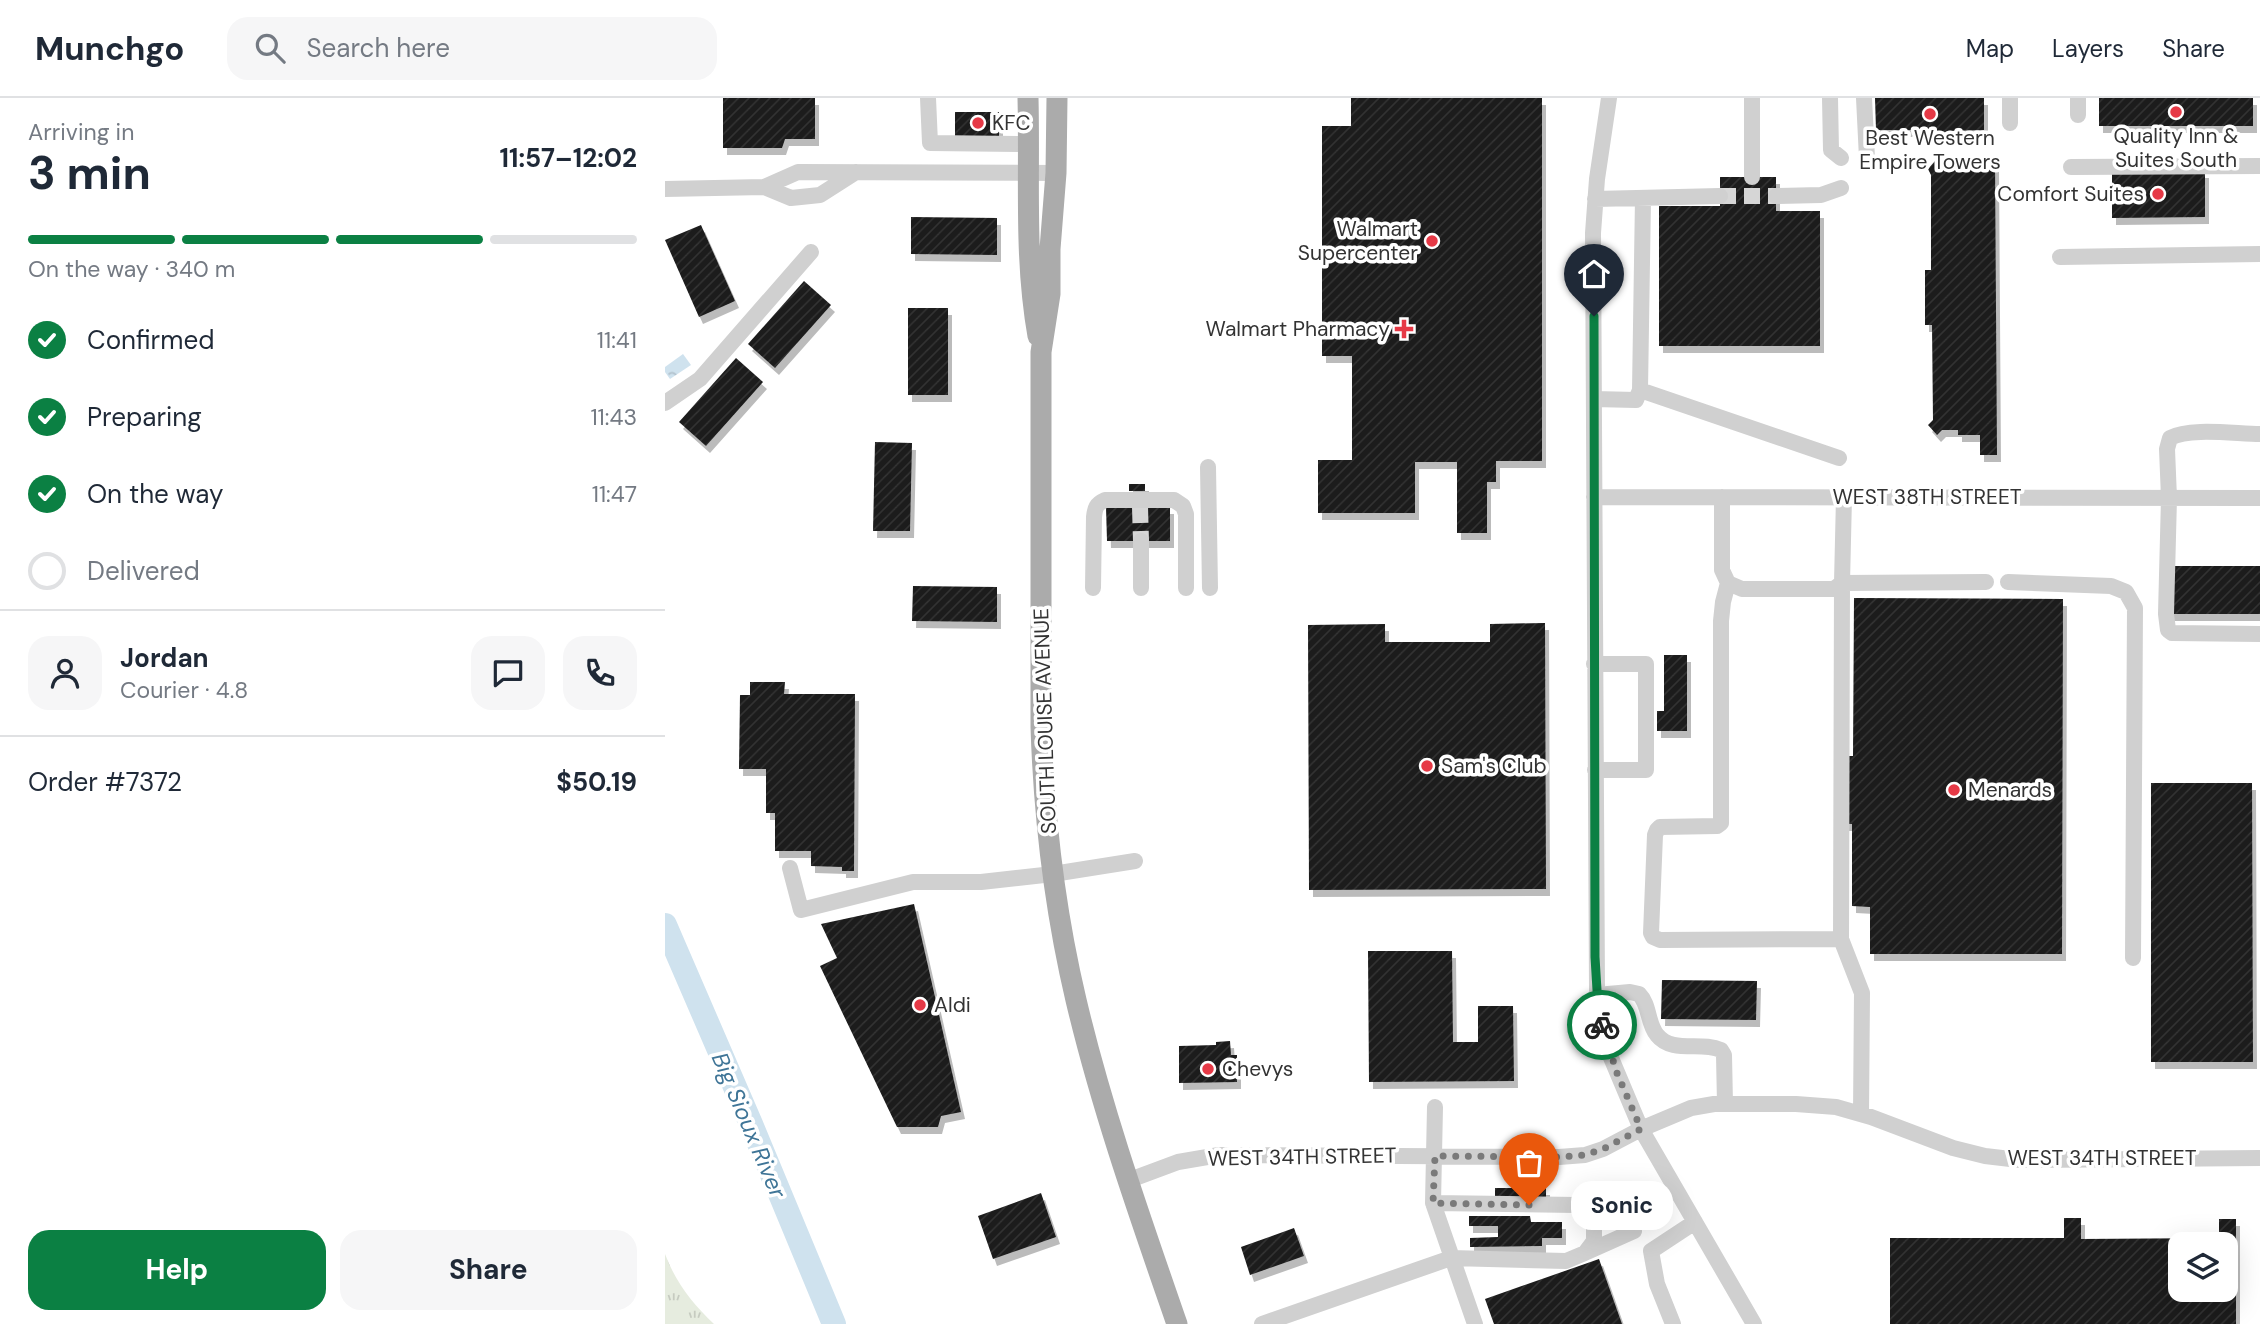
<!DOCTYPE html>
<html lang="en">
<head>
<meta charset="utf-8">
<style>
	:root { --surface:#fff; --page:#f6f6f7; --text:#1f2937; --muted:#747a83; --line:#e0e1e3; --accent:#0b8043 }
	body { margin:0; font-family:"DM Sans",sans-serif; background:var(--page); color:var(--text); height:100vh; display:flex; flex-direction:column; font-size:26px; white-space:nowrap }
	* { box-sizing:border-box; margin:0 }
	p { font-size:23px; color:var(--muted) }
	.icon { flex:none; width:38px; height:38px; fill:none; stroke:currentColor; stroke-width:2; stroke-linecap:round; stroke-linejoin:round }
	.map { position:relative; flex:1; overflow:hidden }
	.sheet { display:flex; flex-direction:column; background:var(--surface); width:665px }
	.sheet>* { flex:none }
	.fabs { position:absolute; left:1503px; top:1134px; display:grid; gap:14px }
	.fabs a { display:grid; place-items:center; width:70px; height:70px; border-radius:14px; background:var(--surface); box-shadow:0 7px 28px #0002; font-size:35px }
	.pin { position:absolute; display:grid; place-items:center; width:60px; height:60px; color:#fff; margin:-72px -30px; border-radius:50% 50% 50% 0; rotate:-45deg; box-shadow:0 0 7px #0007 }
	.pin .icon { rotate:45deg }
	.courier { position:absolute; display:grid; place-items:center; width:70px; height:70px; margin:-35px; border:5px solid #0b8043; border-radius:50%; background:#fff; color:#222; box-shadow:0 2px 9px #0007 }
	.bubble { position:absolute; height:49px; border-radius:21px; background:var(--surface); box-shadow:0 7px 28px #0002; font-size:23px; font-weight:700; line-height:49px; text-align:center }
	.head em { font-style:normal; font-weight:700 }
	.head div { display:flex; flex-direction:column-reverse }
	.head { display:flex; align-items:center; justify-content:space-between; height:119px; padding:0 28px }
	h1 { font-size:46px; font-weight:700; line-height:52px }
	.bar { display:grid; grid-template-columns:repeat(4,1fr); gap:10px 7px; align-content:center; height:84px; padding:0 28px }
	.bar i { height:9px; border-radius:5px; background:var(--line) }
	.bar .active { background:var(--accent) }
	.bar p { grid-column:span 4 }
	.line { display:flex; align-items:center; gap:18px; padding:0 28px; border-top:2px solid var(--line) }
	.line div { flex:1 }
	.round { display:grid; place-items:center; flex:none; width:74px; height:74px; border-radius:21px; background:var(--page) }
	ol { padding:0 28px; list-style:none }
	li { display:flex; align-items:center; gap:21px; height:77px }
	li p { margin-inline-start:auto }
	li .icon { padding:7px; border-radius:50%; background:var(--accent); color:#fff; stroke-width:4 }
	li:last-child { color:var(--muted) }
	li i { width:38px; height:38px; border:4px solid var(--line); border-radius:50% }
	.action { display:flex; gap:14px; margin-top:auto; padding:14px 28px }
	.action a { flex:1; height:80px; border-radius:21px; background:var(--accent); color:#fff; font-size:28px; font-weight:700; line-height:80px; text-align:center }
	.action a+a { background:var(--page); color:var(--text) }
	header { display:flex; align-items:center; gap:42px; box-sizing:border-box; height:98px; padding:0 35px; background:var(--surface); border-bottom:2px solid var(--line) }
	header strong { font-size:33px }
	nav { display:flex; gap:38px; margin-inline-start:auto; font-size:24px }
	.search { width:490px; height:63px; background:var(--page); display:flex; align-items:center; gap:18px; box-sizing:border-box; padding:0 24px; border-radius:21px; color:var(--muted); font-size:26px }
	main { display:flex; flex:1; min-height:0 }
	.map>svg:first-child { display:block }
	.grass { fill:url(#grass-tufts) }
	.water { fill:url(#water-ripples) }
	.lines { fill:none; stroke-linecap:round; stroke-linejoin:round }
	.river { stroke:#cfe2ee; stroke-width:24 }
	.building { fill:url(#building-hatch); fill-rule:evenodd; filter:url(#shadow) }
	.minor-tunnel { stroke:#d6d6d6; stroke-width:16; stroke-dasharray:16 8; stroke-linecap:butt }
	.minor { stroke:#d0d0d0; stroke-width:16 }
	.major { stroke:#ababab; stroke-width:21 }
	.done { stroke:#7a7a7a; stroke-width:7; stroke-dasharray:0 12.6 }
	.route { stroke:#0b8043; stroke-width:9 }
	.poi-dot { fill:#e63946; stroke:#fff; stroke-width:2.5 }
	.labels { text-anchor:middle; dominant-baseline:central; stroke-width:7; stroke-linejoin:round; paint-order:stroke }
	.poi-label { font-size:21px; fill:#333; stroke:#fff; text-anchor:start }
	.street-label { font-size:21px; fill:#333; stroke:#fff }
	.water-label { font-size:23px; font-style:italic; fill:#3f7597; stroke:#fff }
</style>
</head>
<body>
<header>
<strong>Munchgo</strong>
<div class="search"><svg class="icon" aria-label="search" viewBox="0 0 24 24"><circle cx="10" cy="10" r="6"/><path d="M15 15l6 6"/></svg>Search here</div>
<nav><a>Map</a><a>Layers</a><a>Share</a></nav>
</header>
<main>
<section class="sheet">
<div class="head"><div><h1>3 min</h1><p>Arriving in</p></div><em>11:57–12:02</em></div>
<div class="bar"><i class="active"></i><i class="active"></i><i class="active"></i><i></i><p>On the way · 340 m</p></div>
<ol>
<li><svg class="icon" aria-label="check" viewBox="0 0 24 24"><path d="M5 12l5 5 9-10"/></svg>Confirmed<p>11:41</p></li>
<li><svg class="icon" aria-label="check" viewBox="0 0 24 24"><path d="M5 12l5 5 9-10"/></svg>Preparing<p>11:43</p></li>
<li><svg class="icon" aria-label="check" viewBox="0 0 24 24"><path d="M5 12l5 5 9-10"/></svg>On the way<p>11:47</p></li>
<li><i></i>Delivered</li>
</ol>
<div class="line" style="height:126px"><a class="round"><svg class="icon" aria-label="person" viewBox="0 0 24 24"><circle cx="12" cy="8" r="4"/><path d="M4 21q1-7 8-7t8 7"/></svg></a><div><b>Jordan</b><p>Courier · 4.8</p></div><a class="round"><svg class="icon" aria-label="chat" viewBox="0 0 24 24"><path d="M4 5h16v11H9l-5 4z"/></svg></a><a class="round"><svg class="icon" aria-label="phone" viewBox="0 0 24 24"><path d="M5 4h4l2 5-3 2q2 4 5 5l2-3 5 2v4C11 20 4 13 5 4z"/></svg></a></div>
<div class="line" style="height:91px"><div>Order #7372</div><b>$50.19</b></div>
<div class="action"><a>Help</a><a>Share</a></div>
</section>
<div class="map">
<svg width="1595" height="1226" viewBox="0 0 1595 1226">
	<defs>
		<pattern id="grass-tufts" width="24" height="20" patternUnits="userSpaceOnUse" patternTransform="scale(1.75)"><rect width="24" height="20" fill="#e6ecdf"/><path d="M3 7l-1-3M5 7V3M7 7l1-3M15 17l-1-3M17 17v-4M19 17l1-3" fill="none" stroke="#c6cbc0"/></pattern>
		<pattern id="water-ripples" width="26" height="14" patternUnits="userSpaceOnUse" patternTransform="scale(1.75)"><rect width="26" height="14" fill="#cfe2ee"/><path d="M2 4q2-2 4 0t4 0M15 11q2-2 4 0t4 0" fill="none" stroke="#b2c2cd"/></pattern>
		<pattern id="building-hatch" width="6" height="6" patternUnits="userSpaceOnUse" patternTransform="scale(1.75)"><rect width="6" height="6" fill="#1a1a1a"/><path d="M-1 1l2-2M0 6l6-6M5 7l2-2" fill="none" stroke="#333"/></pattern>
		<filter id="shadow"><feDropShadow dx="4" dy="7" stdDeviation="0" flood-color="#0004"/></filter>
	</defs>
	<rect width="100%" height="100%" fill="#fff"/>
	<path class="grass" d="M0,1156C11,1185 27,1205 49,1226H0Z"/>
	<path class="water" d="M18,256L26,267L5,281L0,274V269Z"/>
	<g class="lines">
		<path class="river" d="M0,827L86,1026L169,1226"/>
	</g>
	<path class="building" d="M58,0H150V41H120L117,50H58Z
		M686,0H877V363H831V384H822V435H792V364H750V415H653V362H687V258H657V28H686Z
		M1210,0H1319V32L1283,33V38H1247V32H1211Z
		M1434,0H1588V28H1434Z
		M290,14H334V39L308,42V38H290Z
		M1270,63L1274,66H1330L1332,357H1315V337H1293V332H1277L1272,337L1263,327L1268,322L1267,227H1260V172H1266V77L1263,71Z
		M1447,73H1540V119L1447,120Z
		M1055,79H1111V113H1155V248H994V108H1055Z
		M246,119L332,120V157L246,156Z
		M36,127L70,203L34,219L0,142Z
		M139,183L166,207L110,270L83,246Z
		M243,210H283V297H243Z
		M71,260L98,284L41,348L14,324Z
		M210,344L247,345L245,433H208Z
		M464,386H480V393H464Z
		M441,409H505V443H442Z
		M1504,468H1595V516H1504Z
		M248,488L332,489V524L247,523Z
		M1189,500L1398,501L1397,856H1205V809L1187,808V726H1180L1181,658H1188Z
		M880,525L881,791L644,792L643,527L720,526V544H825V526Z
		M999,557H1022V633H992V613H999Z
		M85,584H120L119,596H190L189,773H177V769L146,768V753H110V715H101V671H74L75,597H85Z
		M1486,685H1587L1588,964H1486Z
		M249,806L296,1014L276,1018L273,1029H232L155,868L172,860L156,826Z
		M703,853H787L788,944H813V908H848L849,983L704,984Z
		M997,882L1092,883L1091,922L996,921Z
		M565,943L566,957H572V984L514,985V948L551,947V944Z
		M830,1090H881V1101L830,1100Z
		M376,1095L391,1139L328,1161L313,1118Z
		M804,1118H865L866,1124H897V1140H877V1148L805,1149V1140L833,1139V1128H804Z
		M1399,1120H1416V1141L1554,1140V1121H1571V1226H1225V1140H1399ZM1516,1146H1561V1192H1516Z
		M629,1130L639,1158L585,1177L576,1149Z
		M934,1161L957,1226H829L820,1201Z"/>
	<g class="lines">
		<path class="minor-tunnel" d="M1055,98H1111
			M475,409L476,443"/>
		<path class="minor" d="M263,0L265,45L363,46
			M944,0L932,81L928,135L932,892L944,955L976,1031L1089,1226
			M1087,0V79
			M1165,0L1166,52L1176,60
			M1199,0L1202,60
			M1413,0V17
			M1345,25V0
			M1406,69L1595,68
			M99,89L133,74L391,75
			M0,91L99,89L126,100L155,97L191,74
			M1111,98L1156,97L1176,90
			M930,101L1055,98
			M1395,159L1595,156
			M975,292L1174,360
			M929,301L971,302L975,292L978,100
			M0,305L35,281L146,154
			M1595,336C1571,336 1525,329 1505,340L1502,351L1504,400L1501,516L1503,532L1507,535L1595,536
			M543,369L545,490
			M929,399L1595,400
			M1057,399V472L1063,485L1077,491H1169L1177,485L1179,399
			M476,443V490
			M1343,484L1446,488L1461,494L1470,510L1468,860
			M1063,485L1058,504L1056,523V725L1052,728L995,729L992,732L990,737L986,835L988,839L995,842L1176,841
			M428,490L429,419C430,410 431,406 440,402H509L518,408L521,416V490
			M929,566H981V672H930
			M125,770L136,812L248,784H316L388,776L470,763
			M932,897L965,894L974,896C985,907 982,925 992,937C1007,956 1036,943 1056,952L1059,957L1060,1006
			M770,1009L768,1105L810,1226
			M1196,1016L1197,895L1176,841L1177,485L1321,484
			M462,1083L513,1064L554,1057L894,1059L920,1057L938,1051L976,1031L1026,1010L1049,1006H1131L1171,1009L1206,1019L1288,1050L1320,1058L1354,1062L1595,1060
			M918,1111L946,1095L969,1133L922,1154
			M597,1226L786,1160L901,1163L920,1155L929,1143V1128L923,1114L912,1107L768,1105
			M1008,1226L992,1186L986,1153L1030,1124"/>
		<path class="major" d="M363,0C365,80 359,159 373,238
			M392,0L391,75L385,151V196L376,254V629C379,721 390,813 411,902C437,1012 475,1119 512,1226"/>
	</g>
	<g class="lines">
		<path class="done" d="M864,1107L768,1105L770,1058L894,1059L920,1057L938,1051L976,1031L952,975L937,927"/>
		<path class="route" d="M929,218L930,859L932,892L937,927"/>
	</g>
	<g class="poi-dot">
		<circle cx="1511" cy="14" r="7"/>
		<circle cx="1265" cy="16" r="7"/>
		<circle cx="313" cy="25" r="7"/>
		<circle cx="1493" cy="96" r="7"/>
		<circle cx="767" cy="143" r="7"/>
		<path d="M735.5 220.5h7v7h7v7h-7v7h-7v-7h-7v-7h7z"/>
		<circle cx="762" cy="668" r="7"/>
		<circle cx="1289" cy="692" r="7"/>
		<circle cx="255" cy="907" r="7"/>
		<circle cx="543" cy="971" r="7"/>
	</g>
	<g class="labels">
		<g class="poi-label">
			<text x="327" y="25">KFC</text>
			<text x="1511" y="38" text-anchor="middle">Quality Inn &amp;<tspan x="1511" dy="24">Suites South</tspan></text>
			<text x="1265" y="40" text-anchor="middle">Best Western<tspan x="1265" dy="24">Empire Towers</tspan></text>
			<text x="1479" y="96" text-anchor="end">Comfort Suites</text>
			<text x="753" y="131" text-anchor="end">Walmart<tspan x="753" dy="24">Supercenter</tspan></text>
			<text x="725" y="231" text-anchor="end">Walmart Pharmacy</text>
			<text x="776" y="668">Sam's Club</text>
			<text x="1303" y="692">Menards</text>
			<text x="269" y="907">Aldi</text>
			<text x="557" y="971">Chevys</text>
		</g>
		<g class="street-label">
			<text x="1262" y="399">WEST 38TH STREET</text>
			<text transform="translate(380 623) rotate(-92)">SOUTH LOUISE AVENUE</text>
			<text transform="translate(637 1059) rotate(-1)">WEST 34TH STREET</text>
			<text x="1437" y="1060">WEST 34TH STREET</text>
		</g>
		<g class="water-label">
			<text transform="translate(84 1027) rotate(67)">Big Sioux River</text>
		</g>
	</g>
</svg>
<div class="fabs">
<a><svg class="icon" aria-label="layers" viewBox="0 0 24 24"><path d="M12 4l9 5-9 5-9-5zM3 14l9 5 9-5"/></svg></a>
</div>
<div class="pin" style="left:864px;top:1107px;background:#ea580c"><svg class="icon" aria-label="bag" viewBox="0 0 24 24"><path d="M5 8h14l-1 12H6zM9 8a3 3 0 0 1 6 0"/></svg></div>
<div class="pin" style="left:929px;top:218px;background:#1f2937"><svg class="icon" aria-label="home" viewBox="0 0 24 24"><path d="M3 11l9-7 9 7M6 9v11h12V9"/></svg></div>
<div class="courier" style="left:937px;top:927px"><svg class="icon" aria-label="bike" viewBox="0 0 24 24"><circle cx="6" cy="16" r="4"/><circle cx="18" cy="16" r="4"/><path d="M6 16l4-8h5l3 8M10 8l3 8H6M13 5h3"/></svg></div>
<div class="bubble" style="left:906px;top:1083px;width:102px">Sonic</div>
</div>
</main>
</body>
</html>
